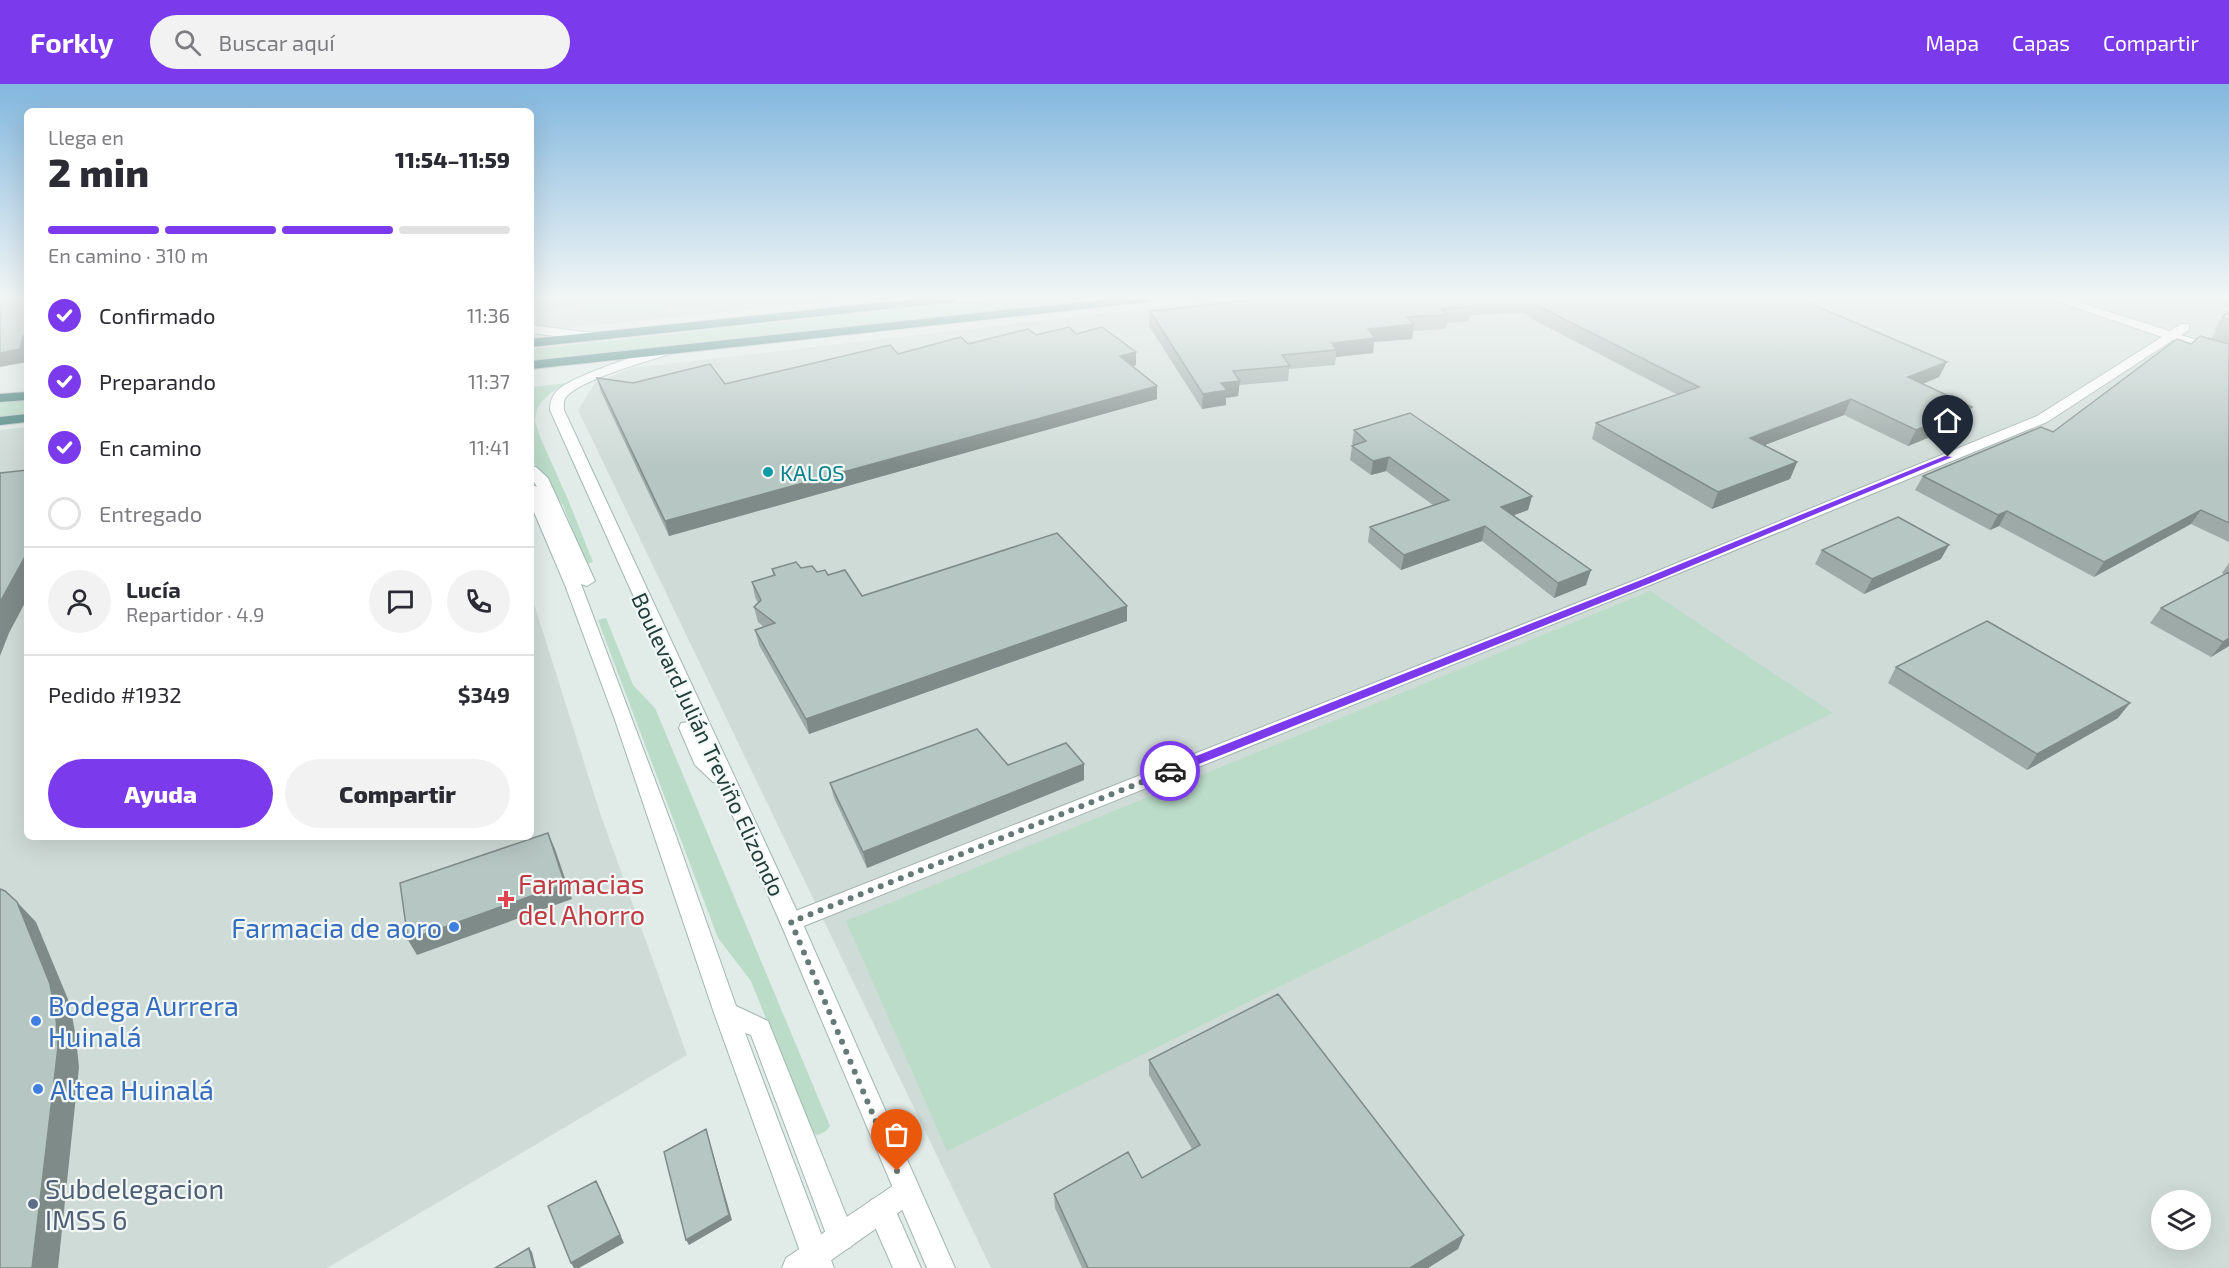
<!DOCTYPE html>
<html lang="es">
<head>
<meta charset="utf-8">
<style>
	:root { --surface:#fff; --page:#f2f2f3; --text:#2b2b33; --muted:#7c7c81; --line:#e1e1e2; --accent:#7c3aed }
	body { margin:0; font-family:"Exo 2",sans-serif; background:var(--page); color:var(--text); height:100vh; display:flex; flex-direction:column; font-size:22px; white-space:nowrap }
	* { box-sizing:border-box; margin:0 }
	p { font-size:20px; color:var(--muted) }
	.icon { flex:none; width:33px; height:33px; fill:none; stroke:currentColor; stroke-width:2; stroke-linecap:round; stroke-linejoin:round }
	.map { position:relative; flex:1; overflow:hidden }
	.sheet { position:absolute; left:24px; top:24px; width:510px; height:732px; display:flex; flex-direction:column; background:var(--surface); border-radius:9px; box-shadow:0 6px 24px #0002 }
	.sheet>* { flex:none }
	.fabs { position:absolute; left:2151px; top:1106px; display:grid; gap:12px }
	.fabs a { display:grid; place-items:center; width:60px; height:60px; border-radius:50%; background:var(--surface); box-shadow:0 6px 24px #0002; font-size:30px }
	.pin { position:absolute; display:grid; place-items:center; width:51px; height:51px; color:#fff; margin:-62px -26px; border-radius:50% 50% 50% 0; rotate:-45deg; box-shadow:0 0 6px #0007 }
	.pin .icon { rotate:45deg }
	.courier { position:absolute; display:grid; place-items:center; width:60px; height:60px; margin:-30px; border:4px solid #7c3aed; border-radius:50%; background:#fff; color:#222; box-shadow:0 2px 8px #0007 }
	.head em { font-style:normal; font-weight:800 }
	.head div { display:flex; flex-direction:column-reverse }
	.head { display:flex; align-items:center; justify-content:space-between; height:102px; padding:0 24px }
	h1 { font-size:39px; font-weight:800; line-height:45px }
	.bar { display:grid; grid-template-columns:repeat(4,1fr); gap:9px 6px; align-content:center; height:72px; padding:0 24px }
	.bar i { height:8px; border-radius:4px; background:var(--line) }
	.bar .selected { background:var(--accent) }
	.bar p { grid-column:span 4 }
	.line { display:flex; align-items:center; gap:15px; padding:0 24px; border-top:2px solid var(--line) }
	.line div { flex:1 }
	.round { display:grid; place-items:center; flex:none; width:63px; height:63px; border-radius:32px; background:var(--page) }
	ol { padding:0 24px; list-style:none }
	li { display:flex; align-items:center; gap:18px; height:66px }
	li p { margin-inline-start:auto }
	li .icon { padding:6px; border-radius:50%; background:var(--accent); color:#fff; stroke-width:4 }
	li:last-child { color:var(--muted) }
	li i { width:33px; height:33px; border:3px solid var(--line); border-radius:50% }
	.cta { display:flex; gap:12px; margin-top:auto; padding:12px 24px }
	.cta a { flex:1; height:69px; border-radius:36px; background:var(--accent); color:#fff; font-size:24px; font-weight:800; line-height:69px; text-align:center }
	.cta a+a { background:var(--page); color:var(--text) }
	header { display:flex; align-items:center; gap:36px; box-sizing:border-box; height:84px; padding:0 30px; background:var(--accent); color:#fff }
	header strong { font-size:28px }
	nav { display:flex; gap:33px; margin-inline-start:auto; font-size:21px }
	.search { width:420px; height:54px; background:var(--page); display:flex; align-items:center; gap:15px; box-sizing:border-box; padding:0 21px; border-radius:33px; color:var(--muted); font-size:22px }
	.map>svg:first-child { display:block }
	.built { fill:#cfdbd7; fill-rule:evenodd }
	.green { fill:#badcc8 }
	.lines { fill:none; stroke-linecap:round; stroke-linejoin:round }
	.minor-casing { stroke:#a4b3b0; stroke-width:2 }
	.secondary-casing { stroke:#a0b7b2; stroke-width:2 }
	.trunk-casing { stroke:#c1c8c8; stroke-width:2 }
	.minor { fill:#fff; fill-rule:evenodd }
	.secondary { fill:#fff; fill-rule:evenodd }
	.trunk { fill:#4a847f; fill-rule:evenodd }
	.wall { fill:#9daaa7 }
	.shaded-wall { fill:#7f8b88 }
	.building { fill:#b6c6c2; stroke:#7f8b88; stroke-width:1.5 }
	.route { fill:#7c3aed }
	.done { stroke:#657976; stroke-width:6; stroke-dasharray:0 10.8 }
	.culture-dot { fill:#0f9aa8; stroke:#f2f8f6; stroke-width:2 }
	.health-dot { fill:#e0444e; stroke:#f2f8f6; stroke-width:2 }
	.shop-dot { fill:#3f7fe0; stroke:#f2f8f6; stroke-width:2 }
	.service-dot { fill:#5c6f8a; stroke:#f2f8f6; stroke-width:2 }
	.labels { text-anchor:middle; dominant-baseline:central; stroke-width:4.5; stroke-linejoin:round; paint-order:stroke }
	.culture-label { font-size:22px; fill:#0d838f; stroke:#f2f8f6; text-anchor:start }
	.street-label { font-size:22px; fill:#223c39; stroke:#f2f8f6 }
	.near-health-label { font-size:27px; fill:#be3a42; stroke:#f2f8f6; text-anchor:start }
	.near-shop-label { font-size:27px; fill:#366cbe; stroke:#f2f8f6; text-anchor:start }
	.near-service-label { font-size:27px; fill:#4e5e75; stroke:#f2f8f6; text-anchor:start }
</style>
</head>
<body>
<header>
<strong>Forkly</strong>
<div class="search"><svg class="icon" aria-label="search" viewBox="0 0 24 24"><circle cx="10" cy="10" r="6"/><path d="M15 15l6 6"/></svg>Buscar aquí</div>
<nav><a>Mapa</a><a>Capas</a><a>Compartir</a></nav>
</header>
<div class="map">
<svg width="2229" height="1184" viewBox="0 0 2229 1184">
	<rect width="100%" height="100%" fill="#e1ebe8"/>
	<path class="built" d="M531,215H853L531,248Z
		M1226,215H2229V1184H991L578,326L595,299L632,284ZM2162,1116H2200V1155H2162Z
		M27,343V753H531V510L600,729L687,971L327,1184H0V346Z"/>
	<path class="green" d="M541,215H763C708,221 588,242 541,215Z
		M994,215H1109L531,278V265Z
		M568,299L552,308L542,317L537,325L535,337L540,353L569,418L593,478L586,480L563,421L541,394L531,372V303Z
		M27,316V330L0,333V319Z
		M1650,507L1833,629L947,1067L846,837Z
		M606,534L633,601L655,624L830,1042L826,1047L818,1051L812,1049L751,897L718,854L598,536Z"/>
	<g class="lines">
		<g class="minor-casing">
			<path id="minor" d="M2050,215H2068L2170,247L2181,240H2189V246L2181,251L2229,266V274L2173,256L2047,338L1650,501L799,844L791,847L783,844L780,838L783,832L1638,495L2037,332L2162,253Z
				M531,241L592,249L598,253L592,257L531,249Z
				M906,1095L915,1099L919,1108L915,1117L820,1184H782L786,1174L897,1099Z"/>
		</g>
		<g class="secondary-casing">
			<path id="secondary" d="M669,262L675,266L673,269C649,277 581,295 566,313C563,317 564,321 564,326L802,838L955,1184H927L780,838L718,699L713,698L695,681L679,644L681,639L690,638L550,326C550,317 552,311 559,305C575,291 646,268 669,262Z
				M531,382L536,383L548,394L595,497L587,502L581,500L676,752L736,922L768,937L855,1153L851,1163L841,1167L831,1163L751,951L745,949L834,1184H806L714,929L615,636L565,501L531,421V400L537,403L531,393Z
				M881,1112L891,1116L921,1184H893L867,1125L871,1116Z"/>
		</g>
		<g class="trunk-casing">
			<path id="trunk" d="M915,215H958L953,218L531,263V255Z
				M1110,215H1152L1147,218L531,285V277Z
				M27,308V316L0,318V310Z
				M27,330V338L0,341V333Z"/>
		</g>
		<use href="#minor" class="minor"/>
		<use href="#secondary" class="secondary"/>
		<use href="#trunk" class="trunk"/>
	</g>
	<path class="wall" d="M1261,215H1800L1939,293L1922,300L1972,323L1964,339L1908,362L1844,331L1765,361L1797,378L1790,395L1712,425L1592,355L1596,339L1678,311L1532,235L1525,229L1470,231L1468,237L1447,239L1445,245L1413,247L1412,255L1374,258L1373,269L1336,273L1335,281L1289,285L1288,297L1239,301L1238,312L1226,314V321L1202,325L1149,242L1150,227Z
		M2229,227V458L2191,440L2094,493L1999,442L1990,446L1915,406L1923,392L2053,348L2191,260L2211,255L2216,247L2214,246L2222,233Z
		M1076,250L1136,281L1133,282L1157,302V315L669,452L601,308L597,294L633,299L725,300L898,270L1036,251Z
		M1354,346L1532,412L1528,426L1514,431L1586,501L1554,514L1482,457L1401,486L1368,458L1370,443L1433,421L1386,387L1371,391L1350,376L1352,362H1354L1352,360Z
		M1822,466L1941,475L1864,510L1815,480Z
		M2229,479V562L2211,573L2150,539L2161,524L2224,490L2222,489Z
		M801,484L828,491L862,512L1127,522V537L809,650L759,561L755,546L764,543L758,538L754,523L758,519L755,513L752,498L773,492L772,485Z
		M1896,583L2118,634L2027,686L1888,599Z
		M1084,680V696L867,784L834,714L830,699L1008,681Z
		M1149,976L1464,1151L1458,1165L1428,1184H1082L1055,1124L1054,1110L1142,1094L1192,1065L1149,991Z"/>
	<path class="shaded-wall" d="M1414,240L1412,255L1374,258L1373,269L1336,273V266L1332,259L1368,245Z
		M27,251V278L0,283V269L23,252Z
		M1136,268V281L1120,285V272Z
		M1947,278L1939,293L1901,309L1908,293Z
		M1240,297L1238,312L1226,314V321L1202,325L1203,310L1221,299Z
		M1157,302V315L669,452L665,437Z
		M1851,315L1844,331L1744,369L1750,354Z
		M1972,323L1964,339L1908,362L1916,346Z
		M1389,373L1386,387L1371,391L1373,377Z
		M1797,378L1790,395L1712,425L1718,408Z
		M1532,412L1528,426L1498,437L1501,423Z
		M2201,426L2191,440L2094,493L2104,478Z
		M2007,427L1999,442L1990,446L1998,431Z
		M1485,442L1482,457L1401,486L1404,471Z
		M1949,461L1941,475L1864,510L1872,495Z
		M27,469V515L9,549L0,572V518Z
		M1591,486L1586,501L1554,514L1558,499Z
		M1127,522V537L809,650L806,635Z
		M2229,554V562L2211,573L2223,558Z
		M2130,619L2118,634L2027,686L2037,670Z
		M1084,680V696L867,784L863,768Z
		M548,749L555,765L572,815L417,871L408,856Z
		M17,818L36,838L70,920L76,954L79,983L58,1184H32Z
		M706,1045L732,1136L689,1161L686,1156Z
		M596,1097L600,1104L624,1159L579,1184H574L571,1179Z
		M1464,1151L1458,1165L1428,1184H1410Z
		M529,1164L532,1168L536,1184H534Z"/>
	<path class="building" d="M0,215H27V251L23,252L20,265L0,269Z
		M1261,215H1498L1465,217L1471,223L1441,225L1448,231L1407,233L1414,240L1368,245L1375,254L1332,259L1336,266L1282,271L1290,282L1233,287L1240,297L1221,299L1227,306L1203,310L1150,227Z
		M1530,215H1800L1947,278L1908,293L1972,323L1916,346L1851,315L1750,354L1797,378L1718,408L1596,339L1699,303L1536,221Z
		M2229,227V236L2222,233Z
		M1069,243L1076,250L1102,243L1136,268L1120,272L1157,302L665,437L597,294L633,299L710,280L725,300L890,261L898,270L961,253L968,260L1028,245L1036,251Z
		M2200,252L2229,260V439L2201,426L2104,478L2007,427L1998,431L1923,392L2041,343L2053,348L2177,255L2191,260Z
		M1410,329L1532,412L1501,423L1591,486L1558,499L1485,442L1404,471L1370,443L1449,416L1389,373L1373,377L1352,362L1366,357L1354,346Z
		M27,386V469L0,518V389Z
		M1898,433L1949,461L1872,495L1822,466Z
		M1057,449L1127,522L806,635L755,546L775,539L754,523L761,516L752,498L775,491L772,485L796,478L801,484L812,482L817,488L825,486L828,491L845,486L862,512Z
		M2229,488V554L2223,558L2161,524Z
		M1987,537L2130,619L2037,670L1896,583Z
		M977,645L1008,681L1066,659L1084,680L863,768L830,699Z
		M548,749L565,800L408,856L400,799Z
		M0,805L5,807L17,818L50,900L56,934L58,963L32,1184H0Z
		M1278,910L1464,1151L1410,1184H1088L1054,1110L1128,1068L1142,1094L1200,1061L1149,976Z
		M706,1045L729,1131L686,1156L664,1068Z
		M596,1097L620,1151L571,1179L548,1122Z
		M529,1164L534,1184H495Z"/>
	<linearGradient id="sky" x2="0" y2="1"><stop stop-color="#82b7de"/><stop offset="0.56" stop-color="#f2f6f5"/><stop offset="1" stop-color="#f2f6f5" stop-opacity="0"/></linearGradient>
	<rect width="2229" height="381" fill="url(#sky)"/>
	<path class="route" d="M1945,372L1952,373L1648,500L1174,690L1170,691L1165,687L1166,684L1641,496Z"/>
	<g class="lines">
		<path class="done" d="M897,1087L791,838L1170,687"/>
	</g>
	<circle class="culture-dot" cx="768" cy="388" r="6"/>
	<path class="health-dot" d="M503 806h6v6h6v6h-6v6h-6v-6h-6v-6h6z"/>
	<g class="shop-dot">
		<circle cx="454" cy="843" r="6"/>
		<circle cx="36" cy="937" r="6"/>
		<circle cx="38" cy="1005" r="6"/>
	</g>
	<circle class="service-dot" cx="33" cy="1120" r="6"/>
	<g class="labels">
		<g class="culture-label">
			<text x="780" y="388">KALOS</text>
		</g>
		<g class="street-label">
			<text transform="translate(709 660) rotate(65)">Boulevard Julián Treviño Elizondo</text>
		</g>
		<g class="near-health-label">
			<text x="518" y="799">Farmacias<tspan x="518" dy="31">del Ahorro</tspan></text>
		</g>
		<g class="near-shop-label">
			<text x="442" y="843" text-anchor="end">Farmacia de aoro</text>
			<text x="48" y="921">Bodega Aurrera<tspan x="48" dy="31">Huinalá</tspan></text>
			<text x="50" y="1005">Altea Huinalá</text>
		</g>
		<g class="near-service-label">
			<text x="45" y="1104">Subdelegacion<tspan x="45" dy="31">IMSS 6</tspan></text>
		</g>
	</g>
</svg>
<div class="fabs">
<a><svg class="icon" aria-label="layers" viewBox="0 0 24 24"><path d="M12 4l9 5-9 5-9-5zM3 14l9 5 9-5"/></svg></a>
</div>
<div class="pin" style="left:897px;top:1087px;background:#ea580c"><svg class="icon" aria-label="bag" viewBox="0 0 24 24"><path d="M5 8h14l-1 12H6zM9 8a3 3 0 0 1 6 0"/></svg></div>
<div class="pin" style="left:1948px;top:373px;background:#1f2937"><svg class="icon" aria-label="home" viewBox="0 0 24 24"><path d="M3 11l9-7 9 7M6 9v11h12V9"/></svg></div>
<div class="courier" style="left:1170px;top:687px"><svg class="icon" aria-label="car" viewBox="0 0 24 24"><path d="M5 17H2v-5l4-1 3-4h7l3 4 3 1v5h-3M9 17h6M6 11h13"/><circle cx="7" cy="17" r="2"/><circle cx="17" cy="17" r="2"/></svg></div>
<section class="sheet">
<div class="head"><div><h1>2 min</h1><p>Llega en</p></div><em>11:54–11:59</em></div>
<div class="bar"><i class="selected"></i><i class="selected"></i><i class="selected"></i><i></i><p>En camino · 310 m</p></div>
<ol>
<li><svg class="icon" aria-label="check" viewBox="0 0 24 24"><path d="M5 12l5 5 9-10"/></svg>Confirmado<p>11:36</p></li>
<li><svg class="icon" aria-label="check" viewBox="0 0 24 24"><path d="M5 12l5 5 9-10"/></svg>Preparando<p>11:37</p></li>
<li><svg class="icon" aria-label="check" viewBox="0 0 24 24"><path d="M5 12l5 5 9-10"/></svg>En camino<p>11:41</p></li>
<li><i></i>Entregado</li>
</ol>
<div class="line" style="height:108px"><a class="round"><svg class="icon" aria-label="person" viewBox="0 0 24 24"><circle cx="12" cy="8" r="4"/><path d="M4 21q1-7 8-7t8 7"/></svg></a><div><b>Lucía</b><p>Repartidor · 4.9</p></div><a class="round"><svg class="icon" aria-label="chat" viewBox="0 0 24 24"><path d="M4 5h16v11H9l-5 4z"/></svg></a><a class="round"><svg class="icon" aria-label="phone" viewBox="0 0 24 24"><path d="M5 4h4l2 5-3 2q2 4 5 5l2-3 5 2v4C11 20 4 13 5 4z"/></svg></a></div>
<div class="line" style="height:78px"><div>Pedido #1932</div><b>$349</b></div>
<div class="cta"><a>Ayuda</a><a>Compartir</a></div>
</section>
</div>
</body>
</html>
